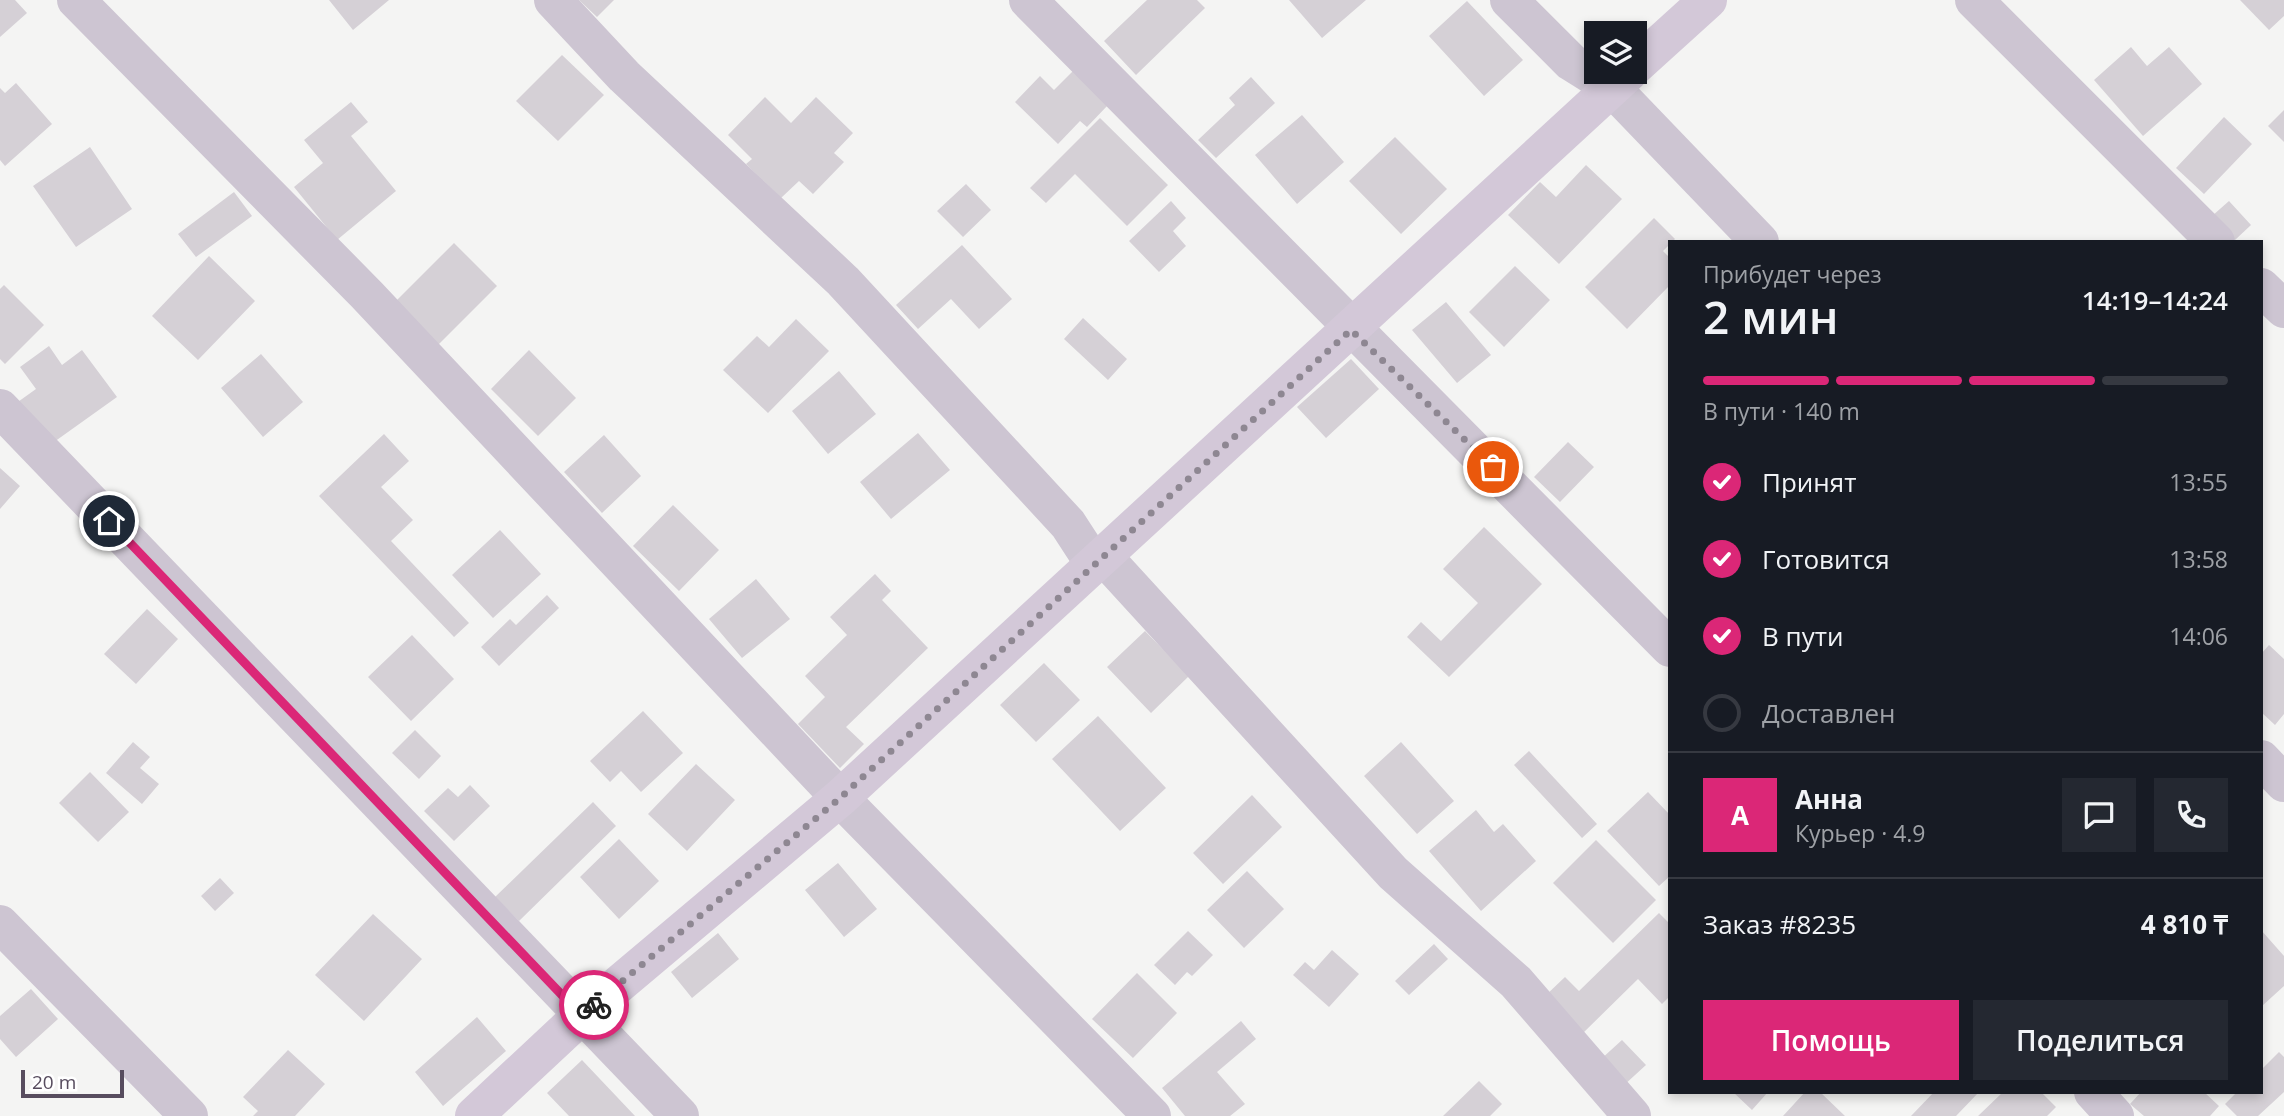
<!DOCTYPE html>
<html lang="ru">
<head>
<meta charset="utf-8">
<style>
	:root { --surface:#171b24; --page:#242831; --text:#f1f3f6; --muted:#9ea1a6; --line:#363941; --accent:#db2777 }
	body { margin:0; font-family:"Open Sans",sans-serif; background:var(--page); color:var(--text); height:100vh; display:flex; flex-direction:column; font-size:26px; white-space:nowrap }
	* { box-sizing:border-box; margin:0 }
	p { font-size:23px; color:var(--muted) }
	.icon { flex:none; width:38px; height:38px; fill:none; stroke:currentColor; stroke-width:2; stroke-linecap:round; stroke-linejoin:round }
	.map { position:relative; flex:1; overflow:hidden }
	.sheet { position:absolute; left:1668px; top:240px; width:595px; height:854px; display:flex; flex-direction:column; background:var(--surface); border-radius:0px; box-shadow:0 4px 10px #0003 }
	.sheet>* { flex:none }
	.buttons { position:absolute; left:1584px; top:21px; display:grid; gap:14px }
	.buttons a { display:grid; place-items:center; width:63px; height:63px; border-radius:0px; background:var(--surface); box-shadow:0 4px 10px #0003; font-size:35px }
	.scale { position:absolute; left:21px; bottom:18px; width:103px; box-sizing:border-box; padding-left:7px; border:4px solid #574c5e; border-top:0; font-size:19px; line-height:24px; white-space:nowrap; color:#574c5e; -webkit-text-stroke:5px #fff; paint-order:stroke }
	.pin { position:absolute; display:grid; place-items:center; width:60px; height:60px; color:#fff; margin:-30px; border:4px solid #fff; border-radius:50%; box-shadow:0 2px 7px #0007 }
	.courier { position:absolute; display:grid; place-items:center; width:70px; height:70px; margin:-35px; border:5px solid #db2777; border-radius:50%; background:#fff; color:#222; box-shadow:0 2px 9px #0007 }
	.head em { font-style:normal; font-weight:600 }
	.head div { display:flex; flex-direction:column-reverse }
	.head { display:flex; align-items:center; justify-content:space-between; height:119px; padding:0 35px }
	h1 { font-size:46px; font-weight:600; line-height:52px }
	.bar { display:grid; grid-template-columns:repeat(4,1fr); gap:10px 7px; align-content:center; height:84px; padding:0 35px }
	.bar i { height:9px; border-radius:5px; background:var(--line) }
	.bar .active { background:var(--accent) }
	.bar p { grid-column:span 4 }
	.line { display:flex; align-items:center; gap:18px; padding:0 35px; border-top:2px solid var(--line) }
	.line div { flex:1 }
	.round { display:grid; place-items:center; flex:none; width:74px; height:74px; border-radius:0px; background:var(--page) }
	ol { padding:0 35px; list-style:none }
	li { display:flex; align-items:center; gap:21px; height:77px }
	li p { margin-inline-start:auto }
	li .icon { padding:7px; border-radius:50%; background:var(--accent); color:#fff; stroke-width:4 }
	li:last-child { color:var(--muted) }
	li i { width:38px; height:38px; border:4px solid var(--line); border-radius:50% }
	.primary-button { display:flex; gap:14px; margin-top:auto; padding:14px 35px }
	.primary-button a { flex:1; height:80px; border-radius:0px; background:var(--accent); color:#fff; font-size:28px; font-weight:600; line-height:80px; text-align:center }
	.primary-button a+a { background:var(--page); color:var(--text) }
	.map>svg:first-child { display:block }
	.building { fill:#d5d0d6 }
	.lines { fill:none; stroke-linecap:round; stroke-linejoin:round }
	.street { stroke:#cdc5d2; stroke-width:38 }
	.secondary { stroke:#d3c8d8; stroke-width:38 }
	.done { stroke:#8e8792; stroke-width:7; stroke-dasharray:0 12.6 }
	.route { stroke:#db2777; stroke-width:9 }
</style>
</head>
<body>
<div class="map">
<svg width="2284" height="1116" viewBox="0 0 2284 1116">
	<rect width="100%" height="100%" fill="#f4f4f3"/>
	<path class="building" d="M0,0H15L27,13L0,37Z
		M329,0H389L353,30Z
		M579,0H614L597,17Z
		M1147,0H1197L1205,8L1136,75L1104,41Z
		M1289,0H1366L1322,38Z
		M2240,0H2284V16L2269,30Z
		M1467,1L1523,60L1484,96L1429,36Z
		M2131,47L2147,66L2169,47L2202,84L2143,136L2094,80Z
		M562,55L604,95L558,141L516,101Z
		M1073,71L1108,105L1087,127L1080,121L1058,144L1015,102L1040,76L1054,90Z
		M1251,77L1275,103L1216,158L1198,140L1235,105L1229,98Z
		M16,83L52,124L5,166L0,160V88L5,93Z
		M765,97L791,123L816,97L853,133L834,153L844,162L813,194L799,181L781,198L746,164L752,159L728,135Z
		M351,102L368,122L351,136L396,191L337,240L294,187L323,163L304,140Z
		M2284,110V142L2268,126Z
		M1302,115L1344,162L1297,204L1255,155Z
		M2224,117L2252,144L2204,194L2176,168Z
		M1100,118L1168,185L1127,226L1075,174L1046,203L1030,188Z
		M1395,137L1447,189L1401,234L1349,181Z
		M90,147L132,209L76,247L33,186Z
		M1586,165L1622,199L1559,264L1508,215L1540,182L1556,197Z
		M966,184L991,210L963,237L937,211Z
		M234,192L252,216L196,257L178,234Z
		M1171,201L1186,218L1173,231L1186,246L1159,272L1129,241Z
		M2229,201L2251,225L2235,240L2212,216Z
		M1654,218L1675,239L1663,251L1670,258V285L1627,329L1585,287Z
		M454,243L497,286L434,349L391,306Z
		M962,245L1012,299L979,329L951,299L918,329L896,305Z
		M209,256L255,301L198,360L152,316Z
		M1515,266L1550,300L1504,347L1469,312Z
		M4,285L44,325L5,364L0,359V289Z
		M1446,302L1491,355L1457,383L1412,330Z
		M1083,318L1127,359L1108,380L1064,339Z
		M796,319L829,351L768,413L723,370L757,336L769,347Z
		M49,346L62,365L82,350L117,397L47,447L15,404L36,389L20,367Z
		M529,350L576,398L538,436L491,389Z
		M261,354L303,402L263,437L221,388Z
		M1351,359L1379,389L1326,438L1297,407Z
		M839,371L876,414L828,454L792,411Z
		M918,433L950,470L891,519L860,482Z
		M384,434L409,461L381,487L413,520L391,541L469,623L454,637L319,496Z
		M604,435L641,476L602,513L564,472Z
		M1568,442L1594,467L1560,502L1534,477Z
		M0,468L20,486L0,509Z
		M673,505L719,550L679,591L633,546Z
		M1484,527L1542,584L1449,677L1407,637L1421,622L1441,641L1478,603L1443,569Z
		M500,530L541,574L493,618L452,575Z
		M875,574L891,591L882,600L928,648L846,727L864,744L840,768L798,724L825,697L805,676L847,635L830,617Z
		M756,579L790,619L742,658L709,619Z
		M547,595L559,608L499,666L481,647L510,619L516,625Z
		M147,609L178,639L136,684L104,654Z
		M1145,631L1189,676L1151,713L1107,667Z
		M412,635L454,679L411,721L368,677Z
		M2269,645L2284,659V714L2275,725L2261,712V654Z
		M1044,663L1080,700L1036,742L1000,705Z
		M643,711L683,753L641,792L621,771L610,782L590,761Z
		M1098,716L1166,788L1120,831L1052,759Z
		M415,730L441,756L419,779L392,753Z
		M133,742L150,757L140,768L159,784L142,804L106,773Z
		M1401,742L1454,801L1417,834L1364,776Z
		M1529,751L1597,824L1582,838L1514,765Z
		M696,764L735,800L687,851L648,814Z
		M90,772L129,812L98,842L59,803Z
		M470,785L490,806L454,841L424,811L448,788L458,797Z
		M1648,792L1670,815V876L1659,886L1607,831Z
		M1252,795L1282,827L1223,884L1193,853Z
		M593,802L616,826L519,921L495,897Z
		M1476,810L1494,832L1503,824L1536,861L1481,911L1429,851Z
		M619,839L659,881L619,919L580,877Z
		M1596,840L1656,900L1613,943L1553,883Z
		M838,863L877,909L844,937L805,890Z
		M1247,871L1284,909L1244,948L1207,910Z
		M220,878L234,893L215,911L201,896Z
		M1659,913L1670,924V996L1662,1004L1638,979L1581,1035L1544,997L1565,977L1579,991Z
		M373,914L422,959L364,1021L315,975Z
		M2261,930L2284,956V986L2262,1006Z
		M1188,931L1213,955L1192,976L1187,972L1175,985L1154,965Z
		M718,933L739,959L692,998L671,972Z
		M1434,944L1448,959L1409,995L1395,981Z
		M1332,950L1359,974L1329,1007L1293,975L1305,962L1314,970Z
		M1137,973L1177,1013L1133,1058L1092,1019Z
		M31,989L58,1019L16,1057L0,1039V1016Z
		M477,1017L506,1051L443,1106L415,1072Z
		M1241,1021L1256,1039L1217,1072L1245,1104L1230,1116H1185L1162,1088Z
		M1622,1040L1646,1065L1623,1086L1600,1060Z
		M288,1050L325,1084L295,1116H253L258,1111L243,1097Z
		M2279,1052L2284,1057V1092L2258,1116H2237L2225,1104L2237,1092H2261V1070Z
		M582,1060L635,1116H569L547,1093Z
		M1479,1081L1502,1104L1490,1116H1443Z
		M1733,1092H1768L1752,1110Z
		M1805,1092H1820L1845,1116H1783Z
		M1934,1092H1979L1956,1116H1911Z
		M2003,1092H2041L2056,1107L2047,1116H1978Z
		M2141,1092H2204L2219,1106L2210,1116H2144L2130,1104Z"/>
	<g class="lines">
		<path class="street" d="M76,0L367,295L840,798L1152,1116
			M553,0L624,76L843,281L1068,524L1094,564
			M1028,0L1670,648
			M1509,0L1571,62L1611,87L1760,242
			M1974,0L2216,242
			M2261,287L2284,309
			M0,408L680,1116
			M1103,556L1393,873L1516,982L1632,1116
			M2261,759L2284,783
			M0,924L189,1116
			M2093,1092L2115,1116"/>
		<path class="secondary" d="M1634,67L1708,0
			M474,1116L581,1016L840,798L1629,72"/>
	</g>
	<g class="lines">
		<path class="done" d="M594,1005L840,798L1351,330L1493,467"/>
		<path class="route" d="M109,521L582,1016L594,1005"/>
	</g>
</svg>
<div class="buttons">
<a><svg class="icon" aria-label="layers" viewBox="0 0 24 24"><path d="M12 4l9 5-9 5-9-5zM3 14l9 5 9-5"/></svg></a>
</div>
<div class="scale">20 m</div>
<div class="pin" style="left:1493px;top:467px;background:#ea580c"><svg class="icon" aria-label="bag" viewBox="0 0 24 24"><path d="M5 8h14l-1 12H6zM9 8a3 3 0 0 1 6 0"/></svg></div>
<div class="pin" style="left:109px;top:521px;background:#1f2937"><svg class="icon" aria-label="home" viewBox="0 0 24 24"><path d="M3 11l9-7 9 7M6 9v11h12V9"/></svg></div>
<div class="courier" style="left:594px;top:1005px"><svg class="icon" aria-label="bike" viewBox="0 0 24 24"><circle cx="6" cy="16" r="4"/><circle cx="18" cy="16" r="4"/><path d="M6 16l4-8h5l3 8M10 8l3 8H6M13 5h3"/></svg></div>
<section class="sheet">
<div class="head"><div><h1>2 мин</h1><p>Прибудет через</p></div><em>14:19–14:24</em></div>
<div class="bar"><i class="active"></i><i class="active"></i><i class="active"></i><i></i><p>В пути · 140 m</p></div>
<ol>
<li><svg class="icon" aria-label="check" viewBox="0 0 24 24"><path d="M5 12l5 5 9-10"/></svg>Принят<p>13:55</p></li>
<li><svg class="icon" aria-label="check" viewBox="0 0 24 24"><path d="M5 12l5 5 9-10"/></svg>Готовится<p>13:58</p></li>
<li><svg class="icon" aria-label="check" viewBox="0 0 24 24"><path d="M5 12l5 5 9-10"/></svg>В пути<p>14:06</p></li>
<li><i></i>Доставлен</li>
</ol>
<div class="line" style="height:126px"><b class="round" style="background:var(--accent);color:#fff">А</b><div><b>Анна</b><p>Курьер · 4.9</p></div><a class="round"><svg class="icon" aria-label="chat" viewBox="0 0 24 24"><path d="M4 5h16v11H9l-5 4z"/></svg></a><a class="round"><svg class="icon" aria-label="phone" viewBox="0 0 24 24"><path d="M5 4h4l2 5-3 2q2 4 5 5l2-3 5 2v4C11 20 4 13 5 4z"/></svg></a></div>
<div class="line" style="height:91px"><div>Заказ #8235</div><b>4 810 ₸</b></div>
<div class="primary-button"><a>Помощь</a><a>Поделиться</a></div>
</section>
</div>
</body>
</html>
